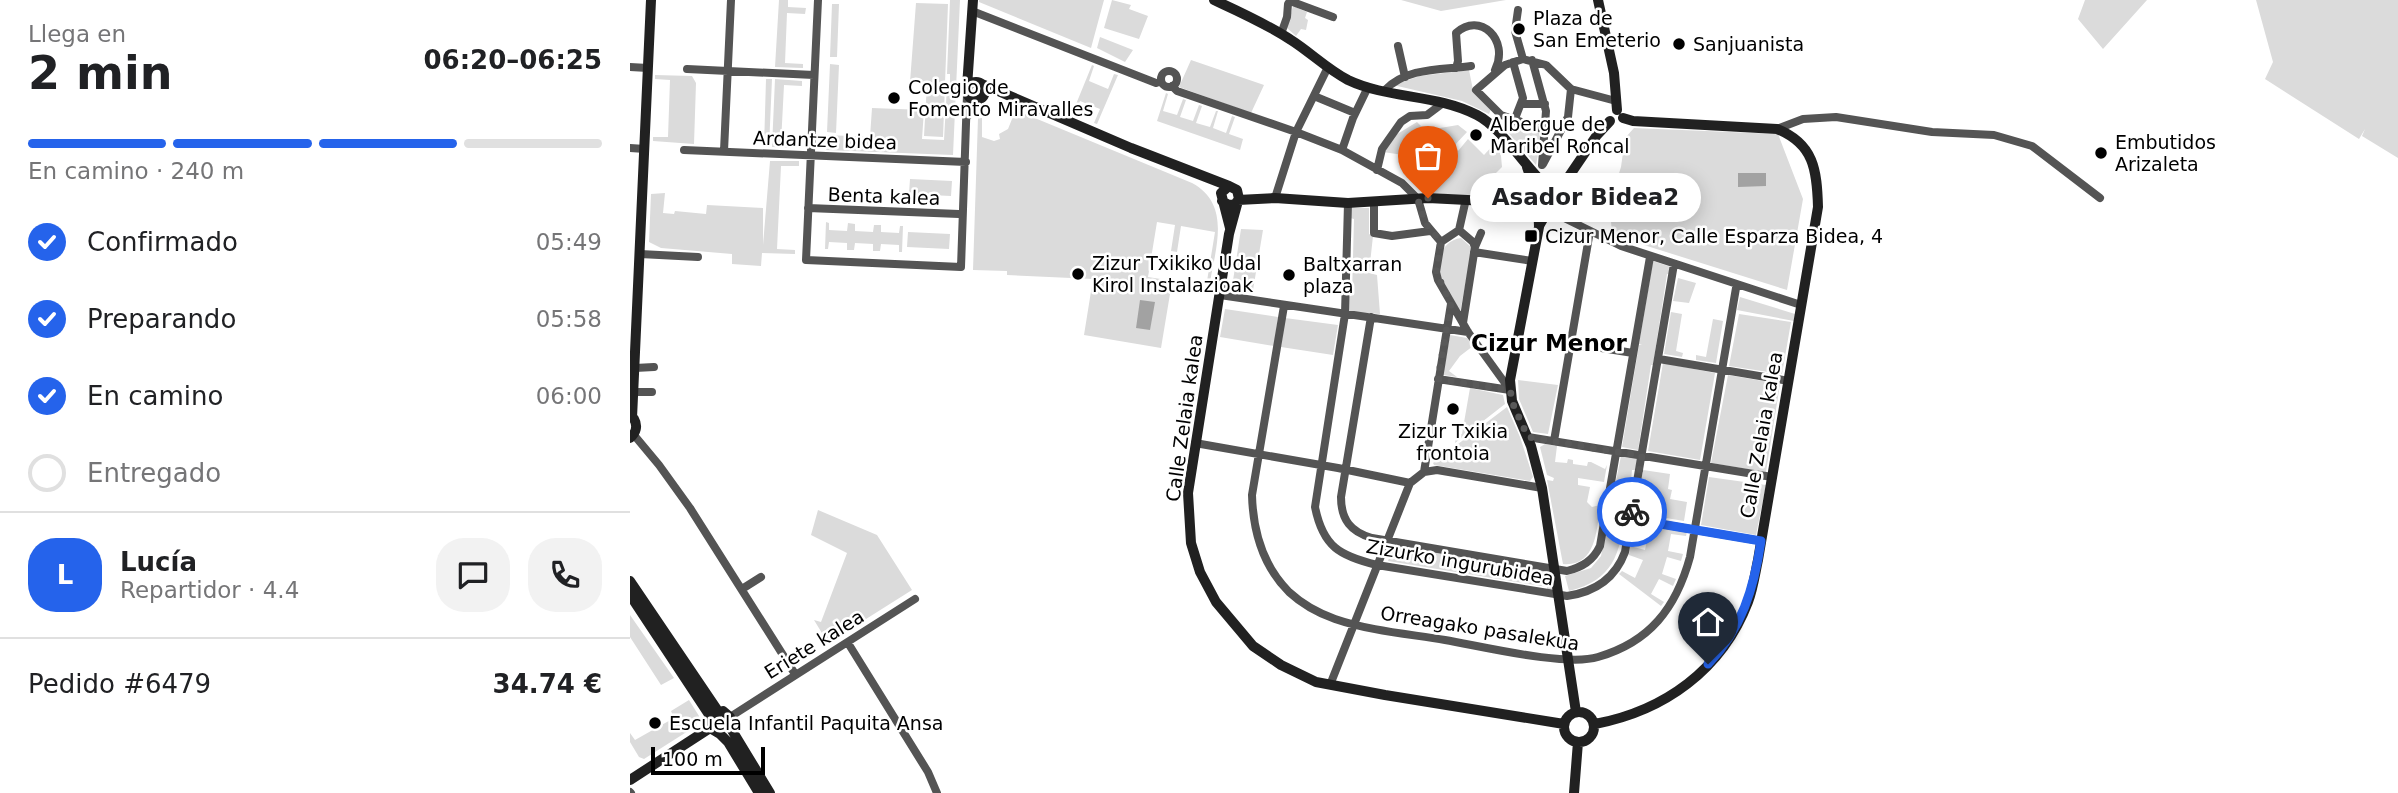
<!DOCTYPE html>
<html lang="es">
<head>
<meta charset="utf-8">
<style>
	:root { --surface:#fff; --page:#f2f2f2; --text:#202124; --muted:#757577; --line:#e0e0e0; --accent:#2563eb }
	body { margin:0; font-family:"DejaVu Sans",sans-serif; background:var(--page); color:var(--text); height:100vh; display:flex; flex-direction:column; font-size:26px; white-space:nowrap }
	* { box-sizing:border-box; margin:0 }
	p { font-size:23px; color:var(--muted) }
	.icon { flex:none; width:38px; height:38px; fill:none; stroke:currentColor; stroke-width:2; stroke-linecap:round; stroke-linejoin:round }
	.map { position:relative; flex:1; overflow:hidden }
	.drawer { display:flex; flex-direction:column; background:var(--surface); width:630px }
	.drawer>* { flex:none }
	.scale { position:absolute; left:21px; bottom:18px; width:114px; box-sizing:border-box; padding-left:7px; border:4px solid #000; border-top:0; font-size:19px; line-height:24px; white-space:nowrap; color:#000; -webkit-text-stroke:5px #fff; paint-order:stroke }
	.pin { position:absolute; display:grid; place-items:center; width:60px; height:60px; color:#fff; margin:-72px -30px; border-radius:50% 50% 50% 0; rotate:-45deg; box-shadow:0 0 7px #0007 }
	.pin .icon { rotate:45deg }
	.courier { position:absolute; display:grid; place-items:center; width:70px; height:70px; margin:-35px; border:5px solid #2563eb; border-radius:50%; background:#fff; color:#222; box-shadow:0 2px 9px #0007 }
	.bubble { position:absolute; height:49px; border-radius:24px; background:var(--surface); box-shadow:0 4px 18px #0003; font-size:23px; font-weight:600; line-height:49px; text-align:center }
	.summary em { font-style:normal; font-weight:600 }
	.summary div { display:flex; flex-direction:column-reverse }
	.summary { display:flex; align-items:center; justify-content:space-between; height:119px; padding:0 28px }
	h1 { font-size:46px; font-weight:600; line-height:52px }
	.bar { display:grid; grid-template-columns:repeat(4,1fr); gap:10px 7px; align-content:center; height:84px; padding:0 28px }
	.bar i { height:9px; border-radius:5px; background:var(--line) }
	.bar .selected { background:var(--accent) }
	.bar p { grid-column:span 4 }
	.line { display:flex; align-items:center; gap:18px; padding:0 28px; border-top:2px solid var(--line) }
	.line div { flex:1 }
	.round { display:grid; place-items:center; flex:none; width:74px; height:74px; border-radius:28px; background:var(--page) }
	ol { padding:0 28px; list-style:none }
	li { display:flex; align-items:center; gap:21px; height:77px }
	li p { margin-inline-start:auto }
	li .icon { padding:7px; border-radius:50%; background:var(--accent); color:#fff; stroke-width:4 }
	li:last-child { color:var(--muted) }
	li i { width:38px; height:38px; border:4px solid var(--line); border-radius:50% }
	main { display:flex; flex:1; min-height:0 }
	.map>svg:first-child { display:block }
	.green { fill:#dbdbdb }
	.water { fill:#a2a2a2 }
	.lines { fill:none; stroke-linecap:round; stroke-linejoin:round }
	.street { stroke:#545454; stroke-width:8 }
	.secondary { stroke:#212121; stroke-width:10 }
	.done { stroke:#595959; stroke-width:7; stroke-dasharray:0 12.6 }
	.route { stroke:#2563eb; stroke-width:9 }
	.poi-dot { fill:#000; stroke:#fff; stroke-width:2.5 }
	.labels { text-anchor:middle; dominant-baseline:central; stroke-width:5; stroke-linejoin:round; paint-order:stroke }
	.poi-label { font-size:19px; fill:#000; stroke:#fff; text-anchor:start }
	.street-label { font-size:19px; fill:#000; stroke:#fff }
	.quarter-label { font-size:23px; font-weight:bold; fill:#000; stroke:#fff }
</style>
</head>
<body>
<main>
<section class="drawer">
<div class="summary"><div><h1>2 min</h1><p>Llega en</p></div><em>06:20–06:25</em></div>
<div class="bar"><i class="selected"></i><i class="selected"></i><i class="selected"></i><i></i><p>En camino · 240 m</p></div>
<ol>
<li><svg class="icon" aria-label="check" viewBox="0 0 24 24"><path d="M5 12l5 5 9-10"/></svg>Confirmado<p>05:49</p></li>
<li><svg class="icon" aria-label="check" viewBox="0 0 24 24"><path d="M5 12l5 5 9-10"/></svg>Preparando<p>05:58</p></li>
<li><svg class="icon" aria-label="check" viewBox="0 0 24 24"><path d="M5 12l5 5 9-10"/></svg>En camino<p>06:00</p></li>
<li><i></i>Entregado</li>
</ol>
<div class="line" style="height:126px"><b class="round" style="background:var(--accent);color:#fff">L</b><div><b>Lucía</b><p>Repartidor · 4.4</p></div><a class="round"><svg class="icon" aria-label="chat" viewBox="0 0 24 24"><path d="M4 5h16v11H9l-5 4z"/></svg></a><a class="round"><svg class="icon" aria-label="phone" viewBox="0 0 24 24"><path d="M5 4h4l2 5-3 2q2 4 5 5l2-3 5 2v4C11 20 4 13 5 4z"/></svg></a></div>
<div class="line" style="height:91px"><div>Pedido #6479</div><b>34.74 €</b></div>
</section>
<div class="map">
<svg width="1768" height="793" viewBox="0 0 1768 793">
	<rect width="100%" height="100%" fill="#fff"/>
	<path class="green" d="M149,0H158V7L176,8L175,14L157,13L155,63L173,64V68L145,67Z
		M320,0H330L323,155L196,150L197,135L240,137L242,108L294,110L292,139L314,140L317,86H320V74H317Z
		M349,0H474L461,48L349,2Z
		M482,0L501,5L499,9L518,16L509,39L474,28Z
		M771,0H876L811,11Z
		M1455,0H1517L1473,49L1448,19Z
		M1626,0H1768V158L1732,136L1735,129L1729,139L1635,79L1643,62Z
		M286,3L318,4L315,83L280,82Z
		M202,4H209L207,57H200Z
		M663,6L677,12L675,18L678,20L676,30L671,29L666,36L657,28Z
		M470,37L503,50L495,62L467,48Z
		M561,60L634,85L621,113L549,87Z
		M200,64L209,65L206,133L197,132Z
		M462,65L464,66L459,81L478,89L484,74L488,75L467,124L464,123L470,109L450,101L444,115L442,114Z
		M839,70L843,90L861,109L859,114L832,101L763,85L790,76Z
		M25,75L62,76L66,83L64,144L23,141V137H38L40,80L25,79Z
		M136,79H142L139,147H134Z
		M145,79L172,81V86L154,85L151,143L169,144L170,148L142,147Z
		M297,84L315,85L313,137L294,136Z
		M536,93L538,94L533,111L547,115L553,99L556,100L550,117L563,121L569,105L572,106L566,123L580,127L586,111H588L583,128L596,133L602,116L605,117L599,134L613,139L610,150L527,121Z
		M373,105L562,183C601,204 586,247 580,282L577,281L585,232L551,226L547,252L541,251L545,225L527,222L518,277L537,280L536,287L541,288L531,348L454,335L463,279L377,275V271L343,270L348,118H352V137L364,141L370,139L369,134L378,129L384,114L371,108Z
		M787,122L792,127L790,164H786L787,157L753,152L764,136Z
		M880,123L912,133L906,165L876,130Z
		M828,125L837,132L823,147L828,151L838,139L854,155L866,142L871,156L872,167L864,175L869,180V195L848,197L804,193L810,128Z
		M1004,128L1148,134L1173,199L1157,290L982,235L981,221L974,220L991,167L995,138Z
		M140,161H169V166H151L147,249L165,250V254L132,253L131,266L102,264V254L31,248L19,242L21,194L35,193L33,213L44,214L45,211L76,214L77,205L133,208V245Z
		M280,179L322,181L321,196L279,194Z
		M721,208H739V234L743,236L739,273L747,275L750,314L720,312L718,307L719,297L722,295L724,219L720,218Z
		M196,222L199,223V230L217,231L218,223L225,224V231L243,232L244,225H251V232L269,233L270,226H273L272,252H269V245L251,244L250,251H243V244L225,243L224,250H217V243L199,242L198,249H195Z
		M611,229L633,230L623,290L602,287Z
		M278,232L320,234L319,249L277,247Z
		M831,238L842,248L830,313C825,303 817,294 813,283C805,266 809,241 831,238Z
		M1023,261L1041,267L1040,274H1037L1023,365H1021L1008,450L992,447L1009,345H1012L1009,344Z
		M1048,278L1066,283L1059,303L1043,301Z
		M1110,297L1165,314L1164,321L1107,310Z
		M595,309L648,317L644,346L590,337Z
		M1041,312L1052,314L1046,351L1053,353L1052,357L1034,354Z
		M1109,314L1161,322L1152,374L1099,366Z
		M655,318L708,325L703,355L651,347Z
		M1083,319L1093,321L1086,363L1066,360V355L1076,357Z
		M820,335L837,338L843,346L830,356L819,371L827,377L813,375Z
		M1033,363L1085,373L1070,460L1018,451Z
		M1098,375L1150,384L1136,472L1081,463Z
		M888,380L928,385L918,434L903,432L889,399Z
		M840,388L873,395L875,404L825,443L827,433L832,434Z
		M877,407L890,437L903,477L900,481L804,465L803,463Z
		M915,444L927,446L925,462L937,463L938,459L943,460V464L957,466L958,462H961L975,469L977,465L974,482L948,478V485L960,487L957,502L962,507L970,505C967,530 966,567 933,564L917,480L923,481L924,478L917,475L910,447Z
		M991,456L1008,458L1005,470H1002C1001,485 998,499 996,514C989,554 984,580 939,591L935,576L961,568L971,556Z
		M1013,470L1040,474L1038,489L1042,490L1040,499L1057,502L1054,521L1006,513Z
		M1079,477L1136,485L1126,535L1071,525Z
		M188,510L247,535L282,590L198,643L184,620L191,622L217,553L181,535Z
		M1005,524L1057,532L1056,536L1041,534L1038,551L1053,554L1051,561L1037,557L1032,574L1046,579L1043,586L1029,579L1021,594L1034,602L1031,606L989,574L992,571L1005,578L1013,560L999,555L1000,546L1015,550L1019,530L1003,529Z
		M764,546L920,572L923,589L917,591V587L758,561Z
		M0,615L44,678L31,685L0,637Z
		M59,700L69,716L66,726L14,759L9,757L0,742V733L5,740L44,718L41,711Z"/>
	<path class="water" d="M1108,173H1136V186L1108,187Z
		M510,300L525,302L520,330L506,328Z"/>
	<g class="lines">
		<path class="street" d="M188,0L176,260L331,267L337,95
			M888,10L885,31L893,59
			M342,11L526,83L531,81
			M651,34L657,17L658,4L660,1L703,17
			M768,46L775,77
			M902,60L916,111L912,165
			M883,62L893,98L884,121
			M0,67L18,68
			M826,68L828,61L826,33C850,11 880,40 865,70
			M57,69L184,75
			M531 79a8 8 0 1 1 16 0a8 8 0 1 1-16 0Z
			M542,86L547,91L666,132L712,150L772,183L788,199L795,223L811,242
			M755,90C777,67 812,70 841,66
			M684,96L725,113
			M892,104H915
			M338,116L341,107L347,100
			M1147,129L1173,119L1206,117L1302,132L1364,135L1402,146L1470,198
			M915,130L871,115L846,90L875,65L893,59L916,65L941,89L986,101
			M0,148L15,149
			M54,150L336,162
			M712,150L723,118L738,87
			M94,151L101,0
			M913,164L938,117L941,89
			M747,170L752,149L771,122L780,116L797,115L813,103
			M645,198L666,132L698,67
			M744,202V233L762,236L800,231
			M718,203L715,314L685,507C693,547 710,556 747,565L937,596C965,592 985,579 995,552L1044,264
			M178,208L329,214
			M918,210L991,246L1171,305
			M829,230L843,242L845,247L833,323
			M811,242L806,272L808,280L838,332L880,390
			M811,242L829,230L836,199
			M845,247L851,233
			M844,252L902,261
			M10,254L68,257
			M590,295L838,332
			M654,306L622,495C623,531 632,565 659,592C672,604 688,613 705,619C740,631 779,634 815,640C851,646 936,667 968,657C1020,642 1046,608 1060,557L1106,288
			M741,317L711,497C711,520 721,532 742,538L937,571C952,567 963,561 970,546L1020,257
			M940,343L1003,353
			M1029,359L1159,381
			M5,368L24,367
			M808,379L880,390
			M3,392H22
			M4,435L29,465L60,508L165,674
			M898,437L1142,477
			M924,441L960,231
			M565,443L708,468L780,483
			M794,472L821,304
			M1001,519L1131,541
			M112,589L131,577
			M218,643L298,772L307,793
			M700,685L780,483L794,472L807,470L912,488
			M100,717L285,599
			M0,792L1,793"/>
		<path class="secondary" d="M584,0C610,12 637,24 661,40C680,52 697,69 718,80C758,99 807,94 847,115C871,127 896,168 918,188
			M968,0L984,73L987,110
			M337 91a9 9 0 1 1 18 0a9 9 0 1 1-18 0Z
			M352,84L501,148L599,186
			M337,87L343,0
			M897,167L908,199L909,227L880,380L882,401L901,446L912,488L946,712
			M924,192L931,188L967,135L980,121
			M608,200L645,198L718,203L798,198L857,201L907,191
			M592,201L599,205L605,204L609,199L607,190L599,186L591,193L600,228
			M608,201L599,234L558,493L561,543L570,572L586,602L623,646L651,665L686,682L755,695L934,724
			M909,226L925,198L924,192
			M0,417L4,419C8,426 6,433 0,438
			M2,418L21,0
			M0,581L88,711
			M0,595L80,716
			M934 727a15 15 0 1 1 30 0a15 15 0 1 1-30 0Z
			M82,714L93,711L100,717V727L140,793
			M80,716L78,721L80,728L90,734L98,742L129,793
			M965,724C1034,711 1092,670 1118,602C1123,589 1125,574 1128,560L1188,207C1187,170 1184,144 1147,129L1003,121L993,118
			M0,780L80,728
			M944,793L948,742"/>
	</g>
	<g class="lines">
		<path class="done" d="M798,198L788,200L795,223L811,242L806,272L821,304L808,379L880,390L884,407L898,437L1012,456L1002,512"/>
		<path class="route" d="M1002,512L1001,519L1131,541C1124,588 1112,629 1078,664"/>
	</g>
	<g class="poi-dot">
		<circle cx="889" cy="29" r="7"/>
		<circle cx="1049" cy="44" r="7"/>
		<circle cx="264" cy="98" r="7"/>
		<circle cx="846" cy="135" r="7"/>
		<circle cx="1471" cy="153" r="7"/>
		<rect x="894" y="229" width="14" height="14" rx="3.5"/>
		<circle cx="448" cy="274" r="7"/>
		<circle cx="659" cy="275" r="7"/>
		<circle cx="823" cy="409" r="7"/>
		<circle cx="25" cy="723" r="7"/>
	</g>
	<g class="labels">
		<g class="poi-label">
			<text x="903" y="18">Plaza de<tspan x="903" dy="22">San Emeterio</tspan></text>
			<text x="1063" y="44">Sanjuanista</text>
			<text x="278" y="87">Colegio de<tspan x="278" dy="22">Fomento Miravalles</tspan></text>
			<text x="860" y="124">Albergue de<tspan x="860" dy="22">Maribel Roncal</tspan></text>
			<text x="1485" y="142">Embutidos<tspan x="1485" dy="22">Arizaleta</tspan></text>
			<text x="915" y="236">Cizur Menor, Calle Esparza Bidea, 4</text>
			<text x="462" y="263">Zizur Txikiko Udal<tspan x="462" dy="22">Kirol Instalazioak</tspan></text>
			<text x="673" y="264">Baltxarran<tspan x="673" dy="22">plaza</tspan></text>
			<text x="823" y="431" text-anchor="middle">Zizur Txikia<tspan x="823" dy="22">frontoia</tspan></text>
			<text x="39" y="723">Escuela Infantil Paquita Ansa</text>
		</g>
		<g class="street-label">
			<text transform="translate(195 140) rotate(2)">Ardantze bidea</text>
			<text transform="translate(254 196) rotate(2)">Benta kalea</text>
			<text transform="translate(554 418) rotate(-82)">Calle Zelaia kalea</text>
			<text transform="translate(1131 435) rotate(-80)">Calle Zelaia kalea</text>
			<text transform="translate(830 562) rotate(10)">Zizurko ingurubidea</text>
			<text transform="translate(850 628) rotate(9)">Orreagako pasalekua</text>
			<text transform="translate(184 644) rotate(-32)">Eriete kalea</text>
		</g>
		<g class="quarter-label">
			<text x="919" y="343">Cizur Menor</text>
		</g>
	</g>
</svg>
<div class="scale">100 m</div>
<div class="pin" style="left:798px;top:198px;background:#ea580c"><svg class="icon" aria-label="bag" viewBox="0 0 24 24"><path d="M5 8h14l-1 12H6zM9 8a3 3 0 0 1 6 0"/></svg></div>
<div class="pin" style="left:1078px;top:664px;background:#1f2937"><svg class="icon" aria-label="home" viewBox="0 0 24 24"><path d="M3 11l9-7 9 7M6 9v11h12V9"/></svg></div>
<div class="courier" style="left:1002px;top:512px"><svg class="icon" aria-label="bike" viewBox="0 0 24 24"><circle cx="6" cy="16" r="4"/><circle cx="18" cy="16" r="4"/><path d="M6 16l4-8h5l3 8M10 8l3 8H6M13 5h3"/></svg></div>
<div class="bubble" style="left:840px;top:173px;width:231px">Asador Bidea2</div>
</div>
</main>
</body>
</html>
